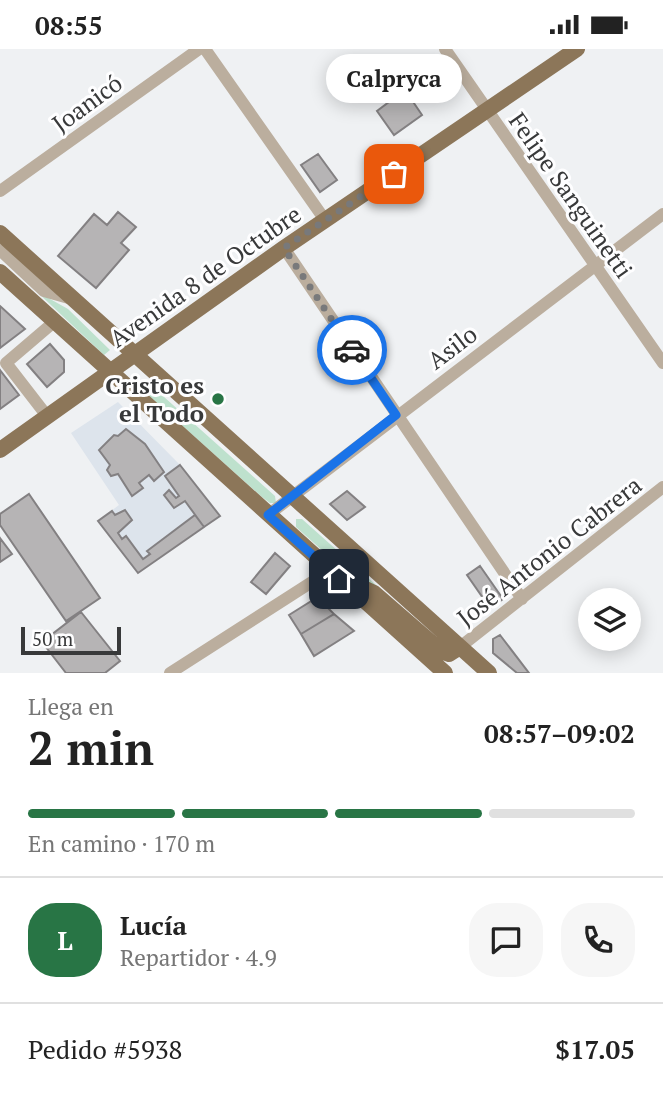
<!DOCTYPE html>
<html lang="es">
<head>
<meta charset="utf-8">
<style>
	:root { --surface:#fff; --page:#f6f6f6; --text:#222; --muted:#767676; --line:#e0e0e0; --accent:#287545 }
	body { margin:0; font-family:"PT Serif",serif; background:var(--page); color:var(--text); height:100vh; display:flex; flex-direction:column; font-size:26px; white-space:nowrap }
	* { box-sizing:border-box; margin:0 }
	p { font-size:23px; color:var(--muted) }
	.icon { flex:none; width:38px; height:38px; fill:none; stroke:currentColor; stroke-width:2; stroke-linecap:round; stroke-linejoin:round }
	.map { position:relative; height:624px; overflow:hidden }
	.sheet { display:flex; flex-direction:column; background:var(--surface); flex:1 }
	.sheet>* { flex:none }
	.tools { position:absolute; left:578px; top:539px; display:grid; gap:14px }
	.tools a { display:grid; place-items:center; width:63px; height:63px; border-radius:50%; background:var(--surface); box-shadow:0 4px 18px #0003; font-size:35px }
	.scale { position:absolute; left:21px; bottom:18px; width:100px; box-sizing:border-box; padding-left:7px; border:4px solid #38393a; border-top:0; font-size:19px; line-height:24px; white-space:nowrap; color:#38393a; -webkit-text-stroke:5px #fefeff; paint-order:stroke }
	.pin { position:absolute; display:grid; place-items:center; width:60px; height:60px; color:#fff; margin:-30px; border-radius:14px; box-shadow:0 4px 10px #0006 }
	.courier { position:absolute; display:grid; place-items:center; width:70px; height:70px; margin:-35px; border:5px solid #1a73e8; border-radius:50%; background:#fff; color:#222; box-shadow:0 2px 9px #0007 }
	.bubble { position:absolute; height:49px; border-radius:24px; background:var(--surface); box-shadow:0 4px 18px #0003; font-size:23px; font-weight:700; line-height:49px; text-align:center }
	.head em { font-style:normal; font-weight:700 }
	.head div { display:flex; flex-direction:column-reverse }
	.head { display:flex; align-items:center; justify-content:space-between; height:119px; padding:0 28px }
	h1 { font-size:46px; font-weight:700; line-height:52px }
	.bar { display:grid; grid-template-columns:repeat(4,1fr); gap:10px 7px; align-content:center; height:84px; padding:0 28px }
	.bar i { height:9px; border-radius:5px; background:var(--line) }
	.bar .current { background:var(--accent) }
	.bar p { grid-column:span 4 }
	.line { display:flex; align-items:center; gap:18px; padding:0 28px; border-top:2px solid var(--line) }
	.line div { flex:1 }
	.round { display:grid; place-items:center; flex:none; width:74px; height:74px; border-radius:28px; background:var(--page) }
	.status { display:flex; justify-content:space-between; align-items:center; height:49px; padding:0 35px; background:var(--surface); direction:ltr }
	.status svg { height:19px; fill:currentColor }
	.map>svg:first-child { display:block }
	.built { fill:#dde4ec }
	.green { fill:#bee1cd }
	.building { fill:#b6b4b5; stroke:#838082; stroke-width:2 }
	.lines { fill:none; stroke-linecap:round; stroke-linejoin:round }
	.minor { stroke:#bbae9e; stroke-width:12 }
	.major { stroke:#8c7659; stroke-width:16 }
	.done { stroke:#78797b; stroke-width:7; stroke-dasharray:0 12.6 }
	.route { stroke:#1a73e8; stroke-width:9 }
	.poi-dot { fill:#287545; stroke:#fefeff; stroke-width:2.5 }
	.labels { text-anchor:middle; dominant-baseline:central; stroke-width:6; stroke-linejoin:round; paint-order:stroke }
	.street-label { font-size:24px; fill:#38393a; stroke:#fefeff }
	.poi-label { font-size:24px; font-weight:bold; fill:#38393a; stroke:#fefeff; text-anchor:end }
</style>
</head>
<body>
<div class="status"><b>08:55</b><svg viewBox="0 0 49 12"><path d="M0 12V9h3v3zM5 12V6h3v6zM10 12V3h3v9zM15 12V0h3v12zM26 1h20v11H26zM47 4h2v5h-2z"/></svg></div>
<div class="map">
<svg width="663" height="624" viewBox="0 0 663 624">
	<rect width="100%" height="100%" fill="#eff1f3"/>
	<path class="built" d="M118,353L180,416L220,467L138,524L98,472L119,456L71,384Z"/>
	<path class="green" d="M0,208L43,246L68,260L110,301L104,306Z
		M140,331H145L275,447L276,454H270L262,448L139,338Z
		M296,470H302L441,594L439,596L365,531L342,519L296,478Z"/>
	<path class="building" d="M405,41L422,66L394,86L377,62Z
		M318,105L337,131L320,143L301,116Z
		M118,163L136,178L121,194L129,201L96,239L58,207L94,165L107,176Z
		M0,257L25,280L0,299Z
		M50,295L64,311V323L47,338L27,315Z
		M0,321L19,346L0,360Z
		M126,380L145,395L164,423L154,432L149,426L139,434L143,439L132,447L118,425L111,427L107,421L110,416L99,401L114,386L118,387Z
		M180,416L220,467L204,478L185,452L174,459L164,446L169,441L176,449L179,447L165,427Z
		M347,442L365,458L347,471L330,455Z
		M29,445L100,549L66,572L0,476V465Z
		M125,461L132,471L118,484L122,490L126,487L143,510L150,505L147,502L195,466L204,478L138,524L98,472L112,462L115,466Z
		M0,489L12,505L0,513Z
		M275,504L290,517L266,545L251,533Z
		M480,517L503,550L490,559L467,526Z
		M313,551H320L334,565L301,585L289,566Z
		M81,563L120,612L105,624H66L42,593Z
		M334,565L354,582L314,607L301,585Z
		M500,586L529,624H517L493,604V590Z"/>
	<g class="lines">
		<path class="minor" d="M205,0L325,171
			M445,0L663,314
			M0,142L199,0
			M284,199L522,550
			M0,201L44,242L72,250
			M47,367L6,314L54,273
			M268,466L663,165
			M460,598L663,438
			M170,624L329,522"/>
		<path class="major" d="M0,184L489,624
			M0,223L445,624
			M0,401L284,199L577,0
			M348,532L374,544L441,602L449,605L460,598"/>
	</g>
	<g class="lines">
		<path class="done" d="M352,301L284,199L394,125"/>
		<path class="route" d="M339,530L268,466L396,366L352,301"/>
	</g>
	<circle class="poi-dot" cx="218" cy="350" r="7"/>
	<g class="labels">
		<g class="street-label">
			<text transform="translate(87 54) rotate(-36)">Joanicó</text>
			<text transform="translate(571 146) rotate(55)">Felipe Sanguinetti</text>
			<text transform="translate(205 227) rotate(-35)">Avenida 8 de Octubre</text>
			<text transform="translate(452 298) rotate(-37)">Asilo</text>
			<text transform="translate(549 502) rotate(-38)">José Antonio Cabrera</text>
		</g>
		<g class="poi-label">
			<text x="204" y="336">Cristo es<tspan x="204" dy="28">el Todo</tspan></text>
		</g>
	</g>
</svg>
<div class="tools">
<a><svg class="icon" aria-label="layers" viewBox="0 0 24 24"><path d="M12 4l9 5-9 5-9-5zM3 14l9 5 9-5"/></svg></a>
</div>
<div class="scale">50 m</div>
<div class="pin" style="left:394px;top:125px;background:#ea580c"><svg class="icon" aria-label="bag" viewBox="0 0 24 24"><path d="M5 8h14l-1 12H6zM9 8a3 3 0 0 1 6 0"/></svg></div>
<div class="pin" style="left:339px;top:530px;background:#1f2937"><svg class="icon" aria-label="home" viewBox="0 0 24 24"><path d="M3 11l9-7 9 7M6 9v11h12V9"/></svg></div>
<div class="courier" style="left:352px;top:301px"><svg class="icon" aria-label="car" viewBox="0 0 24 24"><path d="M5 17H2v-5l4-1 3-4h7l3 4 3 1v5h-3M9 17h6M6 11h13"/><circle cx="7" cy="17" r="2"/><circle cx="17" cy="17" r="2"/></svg></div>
<div class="bubble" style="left:326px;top:5px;width:136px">Calpryca</div>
</div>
<section class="sheet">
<div class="head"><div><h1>2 min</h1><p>Llega en</p></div><em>08:57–09:02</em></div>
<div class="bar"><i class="current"></i><i class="current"></i><i class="current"></i><i></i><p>En camino · 170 m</p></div>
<div class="line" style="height:126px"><b class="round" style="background:var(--accent);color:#fff">L</b><div><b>Lucía</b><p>Repartidor · 4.9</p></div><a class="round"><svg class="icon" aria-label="chat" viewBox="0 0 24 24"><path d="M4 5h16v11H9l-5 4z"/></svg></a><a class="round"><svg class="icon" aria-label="phone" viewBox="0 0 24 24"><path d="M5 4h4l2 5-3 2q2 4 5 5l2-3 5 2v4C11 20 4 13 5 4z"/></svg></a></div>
<div class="line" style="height:91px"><div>Pedido #5938</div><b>$17.05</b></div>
</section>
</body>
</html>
